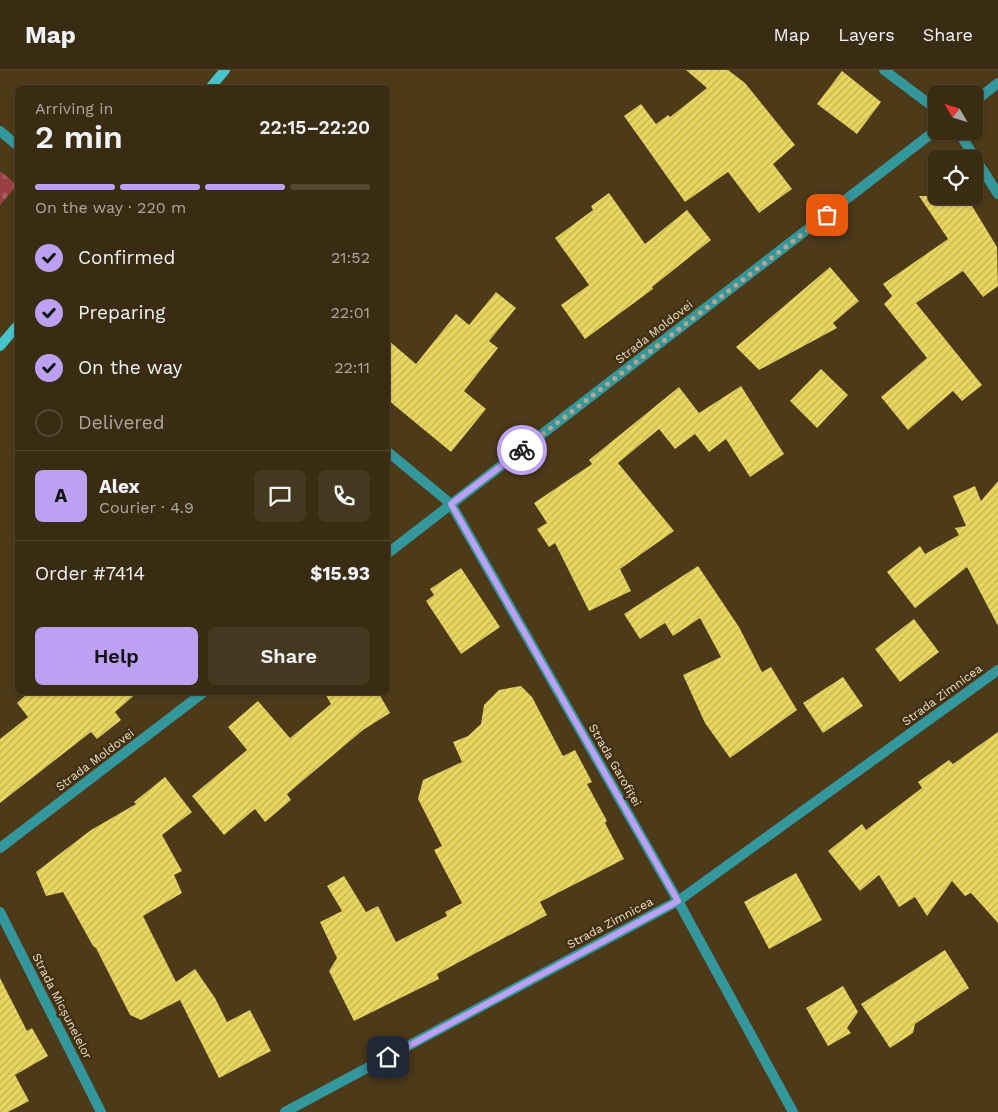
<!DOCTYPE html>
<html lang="en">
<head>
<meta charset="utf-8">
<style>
	:root { --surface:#3a2c13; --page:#453821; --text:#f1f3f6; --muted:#aba7a0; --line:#544833; --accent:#bca0f2 }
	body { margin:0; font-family:"Work Sans",sans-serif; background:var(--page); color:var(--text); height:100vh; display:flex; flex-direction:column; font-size:19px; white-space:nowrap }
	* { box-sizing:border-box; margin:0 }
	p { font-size:16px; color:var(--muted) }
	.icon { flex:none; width:28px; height:28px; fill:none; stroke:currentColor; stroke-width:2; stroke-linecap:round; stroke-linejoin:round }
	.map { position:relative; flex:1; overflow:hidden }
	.panel { position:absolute; left:15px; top:15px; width:375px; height:610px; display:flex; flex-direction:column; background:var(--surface); border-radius:8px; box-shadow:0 1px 4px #0004,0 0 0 1px var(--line) }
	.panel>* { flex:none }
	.needle { width:32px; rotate:308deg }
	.tools { position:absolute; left:928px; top:15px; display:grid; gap:10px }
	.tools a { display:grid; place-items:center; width:55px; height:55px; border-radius:8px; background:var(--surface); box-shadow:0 1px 4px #0004,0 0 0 1px var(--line); font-size:25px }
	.pin { position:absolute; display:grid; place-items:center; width:42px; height:42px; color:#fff; margin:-21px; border-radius:10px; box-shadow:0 2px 8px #0006 }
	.courier { position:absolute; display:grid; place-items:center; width:50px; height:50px; margin:-25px; border:4px solid #bca0f2; border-radius:50%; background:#fff; color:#222; box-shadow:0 1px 6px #0007 }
	.headline em { font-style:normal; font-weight:600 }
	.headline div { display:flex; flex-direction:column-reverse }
	.headline { display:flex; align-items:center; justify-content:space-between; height:85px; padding:0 20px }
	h1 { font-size:32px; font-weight:600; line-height:38px }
	.bar { display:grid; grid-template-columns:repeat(4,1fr); gap:8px 5px; align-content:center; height:60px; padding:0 20px }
	.bar i { height:6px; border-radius:4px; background:var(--line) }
	.bar .active { background:var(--accent) }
	.bar p { grid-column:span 4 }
	.line { display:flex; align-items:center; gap:12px; padding:0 20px; border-top:1px solid var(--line) }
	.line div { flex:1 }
	.round { display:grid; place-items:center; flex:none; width:52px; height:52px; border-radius:8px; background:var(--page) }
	ol { padding:0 20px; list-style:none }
	li { display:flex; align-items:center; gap:15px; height:55px }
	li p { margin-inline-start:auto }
	li .icon { padding:5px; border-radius:50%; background:var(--accent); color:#111; stroke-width:4 }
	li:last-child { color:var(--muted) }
	li i { width:28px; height:28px; border:2px solid var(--line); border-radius:50% }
	.action { display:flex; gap:10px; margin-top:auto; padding:10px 20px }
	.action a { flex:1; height:58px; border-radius:8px; background:var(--accent); color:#111; font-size:20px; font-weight:600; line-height:58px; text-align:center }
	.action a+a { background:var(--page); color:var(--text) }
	header { display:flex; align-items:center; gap:30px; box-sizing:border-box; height:70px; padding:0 25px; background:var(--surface); border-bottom:1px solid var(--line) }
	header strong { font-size:24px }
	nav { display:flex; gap:28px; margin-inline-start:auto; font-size:18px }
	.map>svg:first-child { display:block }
	.cemetery { fill:url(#cemetery-stones) }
	.building { fill:url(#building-hatch) }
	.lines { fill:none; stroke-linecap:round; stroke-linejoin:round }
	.street { stroke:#34979c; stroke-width:10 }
	.secondary { stroke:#47c4cb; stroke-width:10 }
	.done { stroke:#b4a68f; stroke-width:5; stroke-dasharray:0 9 }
	.route { stroke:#bca0f2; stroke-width:6 }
	.labels { text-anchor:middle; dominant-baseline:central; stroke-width:5; stroke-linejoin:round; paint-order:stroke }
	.street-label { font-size:12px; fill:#ece0ce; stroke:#42300e }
</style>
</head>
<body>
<header>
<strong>Map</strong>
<nav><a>Map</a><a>Layers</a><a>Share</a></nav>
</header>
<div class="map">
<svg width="998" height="1042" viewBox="0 0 998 1042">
	<defs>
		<pattern id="cemetery-stones" width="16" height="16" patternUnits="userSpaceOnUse" patternTransform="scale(1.25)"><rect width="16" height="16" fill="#9a4044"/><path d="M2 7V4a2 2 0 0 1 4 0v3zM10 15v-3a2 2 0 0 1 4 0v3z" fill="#a85b5e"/></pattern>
		<pattern id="building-hatch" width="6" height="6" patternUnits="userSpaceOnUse" patternTransform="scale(1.25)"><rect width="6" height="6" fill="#e9d65f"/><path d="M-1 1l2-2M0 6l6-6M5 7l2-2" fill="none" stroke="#c0b157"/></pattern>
	</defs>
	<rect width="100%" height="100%" fill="#4d3a19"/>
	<path class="cemetery" d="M0,101L17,115L0,135Z"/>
	<path class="building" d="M686,0H728L745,13L795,75L773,94L792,119L759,143L728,102L685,132L624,46L641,34L656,54L668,45L670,47L707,18Z
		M842,1L881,32L857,64L817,34Z
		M609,123L645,174L687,140L711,170L652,217L653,219L585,269L561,235L589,215L555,168L593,140L591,136Z
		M919,126H966L997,177L998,216L983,227L963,201L916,233L982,315L962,331L953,321L908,360L881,327L927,288L884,234L892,226L883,214L948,169Z
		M830,197L859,231L833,253L837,258L759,300L736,277Z
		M496,222L516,238L489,271L498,278L464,321L486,339L451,382L388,330V270L416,294L456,244L469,255Z
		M821,299L848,325L817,358L790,331Z
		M741,316L784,384L750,407L726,369L709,382L695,364L675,379L659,359L618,393L674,461L620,499L631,521L589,541L555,473L549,477L537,459L547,453L534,433L592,394L589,390L679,317L699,343Z
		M998,411V556L967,497L915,538L887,502L920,476L925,484L959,465L955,458L966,456L953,426L975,416L981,431Z
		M698,496L739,557L762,602L771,597L797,640L730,688L705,653L683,605L721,587L700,548L673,566L665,553L640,569L624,544Z
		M461,498L500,557L461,584L426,531L434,525L430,519Z
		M914,549L939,582L900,612L875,579Z
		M843,607L863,636L823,663L803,633Z
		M521,616L532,627L563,686L575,680L592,712L587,714L607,751L605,753L624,789L540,832L547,845L437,904L439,909L354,951L329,901L337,888L320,852L342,841L327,816L344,806L366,842L378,836L396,872L447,846L445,842L462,833L434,780L442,776L418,729L423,710L462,692L453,672L468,666L481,654L484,635L499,620Z
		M29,622H138L115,642L121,650L97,669L91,662L0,733V669L28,647L17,633Z
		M324,622H378L390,643L363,660L287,724L291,730L265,752L255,739L224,765L192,726L247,680L228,657L258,631L290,668L331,634Z
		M998,662V853L971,823L965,826L952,811L927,846L915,827L899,837L879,805L860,821L828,781L862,754L866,760L922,718L918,712L949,690L953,694Z
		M165,707L192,742L162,765L182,801L174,805L182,823L143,846L176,912L195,899L215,928L227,952L250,940L271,981L219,1008L180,930L141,950L130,945L96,878L93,876L63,822L46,826L36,802L91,760L136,734L134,732Z
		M796,803L822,850L769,879L744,832Z
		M945,880L969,918L915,954L913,963L890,978L861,934Z
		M0,908L27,961L32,958L48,986L15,1005L29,1031L8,1042H0Z
		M843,916L858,942L847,958L851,963L828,976L806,938Z"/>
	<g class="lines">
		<path class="street" d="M884,0L936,39
			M974,32L998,13
			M0,61L18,76
			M958,61L998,124
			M388,382L451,434L678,831L793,1042
			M388,483L936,60
			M0,778L204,622
			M0,842L101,1042
			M285,1042L678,831L998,600"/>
		<path class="secondary" d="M210,18L225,0
			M0,276L18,255"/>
	</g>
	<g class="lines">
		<path class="done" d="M522,380L827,145"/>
		<path class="route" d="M388,987L678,831L451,434L522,380"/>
	</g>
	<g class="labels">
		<g class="street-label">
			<text transform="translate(654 262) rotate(-38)">Strada Moldovei</text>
			<text transform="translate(942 625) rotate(-36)">Strada Zimnicea</text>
			<text transform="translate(95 690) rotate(-37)">Strada Moldovei</text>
			<text transform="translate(615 695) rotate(60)">Strada Garofiței</text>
			<text transform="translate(610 853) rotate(-28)">Strada Zimnicea</text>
			<text transform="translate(62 936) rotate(63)">Strada Micșunelelor</text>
		</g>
	</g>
</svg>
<div class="tools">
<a><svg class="needle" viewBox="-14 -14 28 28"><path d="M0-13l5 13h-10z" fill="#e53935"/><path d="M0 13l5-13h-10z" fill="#aba7a0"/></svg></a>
<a><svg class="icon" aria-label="locate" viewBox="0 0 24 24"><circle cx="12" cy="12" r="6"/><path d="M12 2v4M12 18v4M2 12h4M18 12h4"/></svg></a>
</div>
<div class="pin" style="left:827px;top:145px;background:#ea580c"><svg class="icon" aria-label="bag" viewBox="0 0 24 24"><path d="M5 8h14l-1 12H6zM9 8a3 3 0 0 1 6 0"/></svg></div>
<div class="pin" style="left:388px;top:987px;background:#1f2937"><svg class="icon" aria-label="home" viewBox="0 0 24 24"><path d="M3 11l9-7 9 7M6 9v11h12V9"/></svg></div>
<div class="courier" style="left:522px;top:380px"><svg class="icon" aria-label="bike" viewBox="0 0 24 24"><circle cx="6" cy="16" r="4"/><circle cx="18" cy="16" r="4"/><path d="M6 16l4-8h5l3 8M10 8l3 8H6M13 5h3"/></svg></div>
<section class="panel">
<div class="headline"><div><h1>2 min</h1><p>Arriving in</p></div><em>22:15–22:20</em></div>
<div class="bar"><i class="active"></i><i class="active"></i><i class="active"></i><i></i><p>On the way · 220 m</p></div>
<ol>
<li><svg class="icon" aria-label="check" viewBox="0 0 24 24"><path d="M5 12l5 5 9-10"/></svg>Confirmed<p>21:52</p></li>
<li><svg class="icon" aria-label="check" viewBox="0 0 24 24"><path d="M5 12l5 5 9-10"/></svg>Preparing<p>22:01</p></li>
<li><svg class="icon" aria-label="check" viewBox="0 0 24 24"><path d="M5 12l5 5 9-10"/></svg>On the way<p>22:11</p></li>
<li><i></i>Delivered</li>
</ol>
<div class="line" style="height:90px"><b class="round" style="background:var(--accent);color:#111">A</b><div><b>Alex</b><p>Courier · 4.9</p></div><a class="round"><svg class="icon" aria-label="chat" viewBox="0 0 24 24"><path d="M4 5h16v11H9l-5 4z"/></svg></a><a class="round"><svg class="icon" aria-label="phone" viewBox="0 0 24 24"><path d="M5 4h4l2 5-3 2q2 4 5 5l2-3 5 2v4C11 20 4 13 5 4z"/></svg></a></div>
<div class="line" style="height:65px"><div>Order #7414</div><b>$15.93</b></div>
<div class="action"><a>Help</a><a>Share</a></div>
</section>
</div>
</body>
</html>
